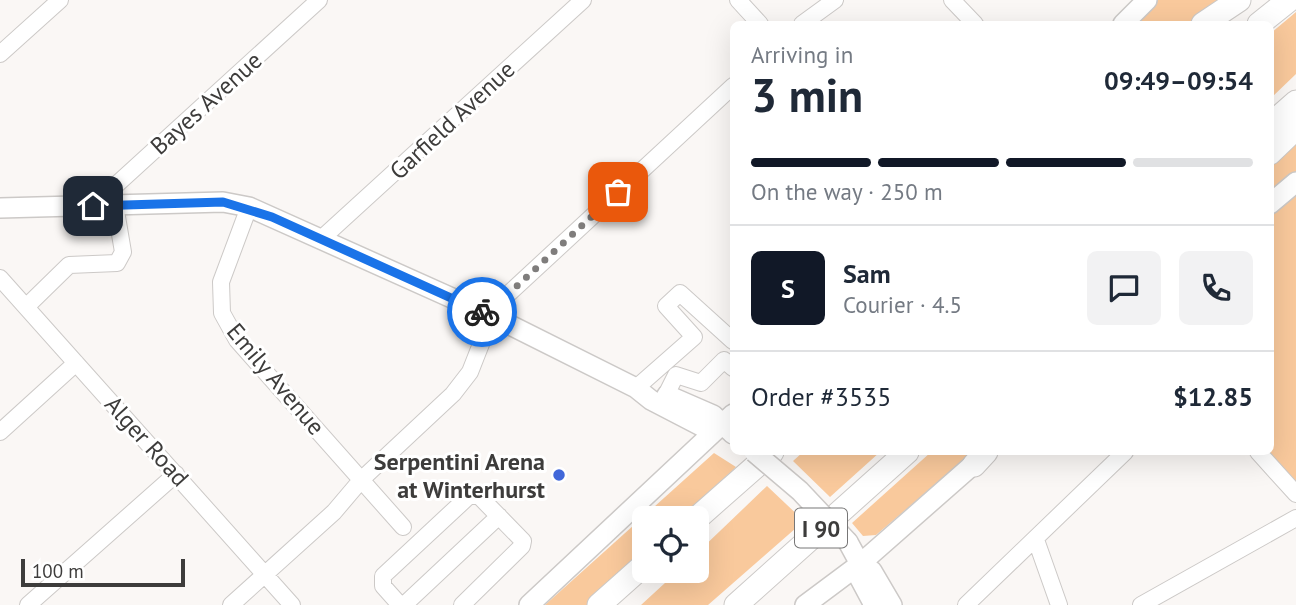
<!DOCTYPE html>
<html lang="en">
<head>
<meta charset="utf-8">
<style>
	:root { --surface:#fff; --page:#f2f2f3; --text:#1f2937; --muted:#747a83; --line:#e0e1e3; --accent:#111827 }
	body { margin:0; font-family:"PT Sans",sans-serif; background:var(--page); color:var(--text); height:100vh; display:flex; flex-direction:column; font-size:26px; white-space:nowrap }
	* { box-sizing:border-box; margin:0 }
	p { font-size:23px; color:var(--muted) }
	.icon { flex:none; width:38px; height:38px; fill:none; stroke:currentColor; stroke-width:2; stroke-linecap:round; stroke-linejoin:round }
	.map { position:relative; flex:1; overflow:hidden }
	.side { position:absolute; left:730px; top:21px; width:544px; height:434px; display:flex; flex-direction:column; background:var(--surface); border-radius:10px; box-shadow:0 7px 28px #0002 }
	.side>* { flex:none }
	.buttons { position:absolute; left:632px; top:506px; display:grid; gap:14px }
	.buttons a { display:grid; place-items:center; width:77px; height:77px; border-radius:10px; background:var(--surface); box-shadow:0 7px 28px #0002; font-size:35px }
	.scale { position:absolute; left:21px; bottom:18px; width:164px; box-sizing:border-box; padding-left:7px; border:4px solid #3d3c3b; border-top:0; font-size:19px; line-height:24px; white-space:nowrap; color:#3d3c3b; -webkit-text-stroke:5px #fff; paint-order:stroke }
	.pin { position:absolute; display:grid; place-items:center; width:60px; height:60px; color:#fff; margin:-30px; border-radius:14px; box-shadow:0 4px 10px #0006 }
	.courier { position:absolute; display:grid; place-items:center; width:70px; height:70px; margin:-35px; border:5px solid #1a73e8; border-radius:50%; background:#fff; color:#222; box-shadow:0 2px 9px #0007 }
	.summary em { font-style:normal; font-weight:800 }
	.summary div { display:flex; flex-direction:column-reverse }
	.summary { display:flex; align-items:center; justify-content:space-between; height:119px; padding:0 21px }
	h1 { font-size:46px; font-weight:800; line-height:52px }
	.bar { display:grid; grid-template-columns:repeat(4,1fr); gap:10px 7px; align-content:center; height:84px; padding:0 21px }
	.bar i { height:9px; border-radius:5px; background:var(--line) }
	.bar .active { background:var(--accent) }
	.bar p { grid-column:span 4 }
	.line { display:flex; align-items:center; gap:18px; padding:0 21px; border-top:2px solid var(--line) }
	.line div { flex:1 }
	.round { display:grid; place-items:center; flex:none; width:74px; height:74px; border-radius:10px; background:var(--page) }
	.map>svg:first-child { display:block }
	.green { fill:#f9c99c }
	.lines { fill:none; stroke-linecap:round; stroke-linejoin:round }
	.minor-casing { stroke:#ccc9c7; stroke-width:18 }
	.major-casing { stroke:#ccc9c7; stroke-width:22 }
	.highway-casing { stroke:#ccc9c7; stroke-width:25 }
	.minor { stroke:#fff; stroke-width:16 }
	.major { stroke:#fff; stroke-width:19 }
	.highway { stroke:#fff; stroke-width:23 }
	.major-bridge-casing { stroke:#ccc9c7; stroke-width:22; stroke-linecap:butt }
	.major-bridge { stroke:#fff; stroke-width:19 }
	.done { stroke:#7f7d7c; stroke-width:7; stroke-dasharray:0 12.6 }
	.route { stroke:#1a73e8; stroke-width:9 }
	.poi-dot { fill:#4167d9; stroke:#fff; stroke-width:2.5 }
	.labels { text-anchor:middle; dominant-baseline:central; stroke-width:6; stroke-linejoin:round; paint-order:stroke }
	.shield { fill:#fff; stroke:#777676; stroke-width:2 }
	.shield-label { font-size:23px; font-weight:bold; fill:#3d3c3b }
	.street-label { font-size:24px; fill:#3d3c3b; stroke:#fff }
	.poi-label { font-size:24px; font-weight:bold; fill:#3d3c3b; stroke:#fff; text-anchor:end }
</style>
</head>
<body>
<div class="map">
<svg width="1296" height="605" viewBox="0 0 1296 605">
	<rect width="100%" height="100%" fill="#faf7f5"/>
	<path class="green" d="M1157,0H1230L1194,24H1133Z
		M1296,12V74L1271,98V33Z
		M1296,138V171L1271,193L1270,164Z
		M1296,189V483L1268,452H1270L1271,211Z
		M803,452H880L830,497L793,461Z
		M931,452H974L876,535L863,536L852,523Z
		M714,453L736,467L682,518H644V554L590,605H545Z
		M767,486L804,521L708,605H641L678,571L696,570L697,553Z"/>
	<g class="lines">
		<g class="minor-casing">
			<path id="minor" d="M738,0L760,24
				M952,0L975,24
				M802,24L835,0
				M0,54L60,0
				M93,206L319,0
				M249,207L221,282L222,313L237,340L403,527
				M320,240L583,0
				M0,278L292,605
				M26,307L69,265L117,263L123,252L115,205
				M636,388L694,337L666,306L680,293L733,341
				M666,395L676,375L701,383L724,360L733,368
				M0,432L76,363
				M1258,452L1296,494
				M1036,540L1059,605
				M28,605L176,474
				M231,605L334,512L362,479L453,394L470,372L492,316L503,299L733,86
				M400,605L383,586V576L469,496H479L523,541L522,546L462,605
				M404,605L499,516
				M966,605L1125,452
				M1141,605L1296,518"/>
		</g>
		<g class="major-casing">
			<path id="major" d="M1123,24L1147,0
				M1270,204L1296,182
				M0,208L223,202L249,207L492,316L636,388L651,400L705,428L722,425
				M667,395L713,415L733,434
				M848,542L860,564L872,571L892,605
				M860,564L859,577L874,605
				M529,605L733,414
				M805,605L860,564L984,455"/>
		</g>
		<g class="highway-casing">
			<path id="highway" d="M1203,24L1239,0
				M1259,24L1289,0
				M1270,125L1296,102
				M1270,153L1296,128
				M974,465L986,452
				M696,519L772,452
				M599,605L644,565
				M736,605L907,452"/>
		</g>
		<use href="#minor" class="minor"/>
		<use href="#major" class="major"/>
		<use href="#highway" class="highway"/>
		<g class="major-bridge-casing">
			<path id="major-bridge" d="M754,452L800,491L848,542"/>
		</g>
		<use href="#major-bridge" class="major-bridge"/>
	</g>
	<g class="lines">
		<path class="done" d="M482,312L492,316L503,299L618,192"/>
		<path class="route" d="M93,206L223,202L272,217L482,312"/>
	</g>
	<circle class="poi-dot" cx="559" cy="475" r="7"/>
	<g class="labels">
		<rect class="shield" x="795" y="508.5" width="52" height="39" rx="5"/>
		<g class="shield-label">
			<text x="821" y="528">I 90</text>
		</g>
		<g class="street-label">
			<text transform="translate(206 103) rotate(-42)">Bayes Avenue</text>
			<text transform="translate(452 120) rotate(-43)">Garfield Avenue</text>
			<text transform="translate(276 379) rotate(50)">Emily Avenue</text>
			<text transform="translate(147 441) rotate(48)">Alger Road</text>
		</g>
		<g class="poi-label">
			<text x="545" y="461">Serpentini Arena<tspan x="545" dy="28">at Winterhurst</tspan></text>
		</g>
	</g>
</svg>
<div class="buttons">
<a><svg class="icon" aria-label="locate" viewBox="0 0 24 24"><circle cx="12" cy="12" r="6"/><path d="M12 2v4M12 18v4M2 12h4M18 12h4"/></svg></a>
</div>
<div class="scale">100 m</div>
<div class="pin" style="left:618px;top:192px;background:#ea580c"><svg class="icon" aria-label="bag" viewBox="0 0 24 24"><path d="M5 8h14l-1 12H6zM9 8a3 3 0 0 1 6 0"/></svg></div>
<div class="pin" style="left:93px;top:206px;background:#1f2937"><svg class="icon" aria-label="home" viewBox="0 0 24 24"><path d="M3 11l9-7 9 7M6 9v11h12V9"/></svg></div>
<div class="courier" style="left:482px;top:312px"><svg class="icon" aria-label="bike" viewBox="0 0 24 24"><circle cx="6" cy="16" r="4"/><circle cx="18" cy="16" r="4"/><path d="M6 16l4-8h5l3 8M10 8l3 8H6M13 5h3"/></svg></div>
<section class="side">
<div class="summary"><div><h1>3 min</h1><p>Arriving in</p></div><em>09:49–09:54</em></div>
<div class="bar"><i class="active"></i><i class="active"></i><i class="active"></i><i></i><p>On the way · 250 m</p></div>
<div class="line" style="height:126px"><b class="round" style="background:var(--accent);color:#fff">S</b><div><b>Sam</b><p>Courier · 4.5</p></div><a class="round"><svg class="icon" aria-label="chat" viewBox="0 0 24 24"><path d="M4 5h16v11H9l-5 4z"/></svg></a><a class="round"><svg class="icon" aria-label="phone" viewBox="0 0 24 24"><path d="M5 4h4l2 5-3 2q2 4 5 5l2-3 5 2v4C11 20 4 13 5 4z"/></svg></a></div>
<div class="line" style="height:91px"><div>Order #3535</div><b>$12.85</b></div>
</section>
</div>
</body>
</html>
